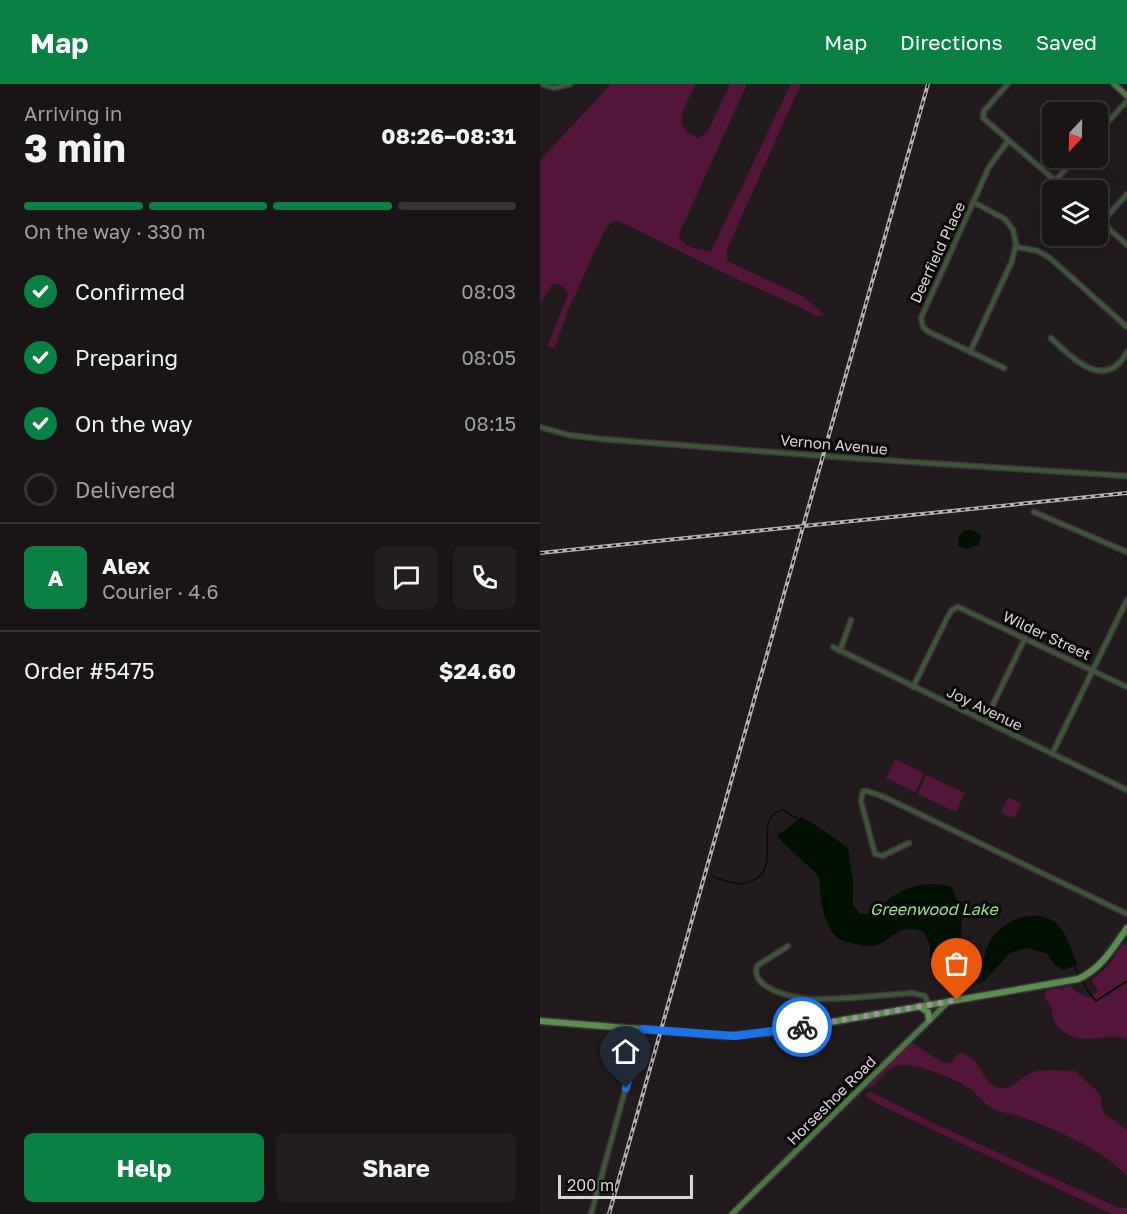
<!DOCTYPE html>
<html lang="en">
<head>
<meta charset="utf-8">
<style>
	:root { --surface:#191416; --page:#221d1f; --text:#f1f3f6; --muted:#9f9ea1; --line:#373335; --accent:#0b8043 }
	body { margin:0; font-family:"Golos Text",sans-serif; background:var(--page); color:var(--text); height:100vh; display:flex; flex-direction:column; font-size:22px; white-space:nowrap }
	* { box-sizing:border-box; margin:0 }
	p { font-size:20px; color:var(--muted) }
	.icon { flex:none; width:33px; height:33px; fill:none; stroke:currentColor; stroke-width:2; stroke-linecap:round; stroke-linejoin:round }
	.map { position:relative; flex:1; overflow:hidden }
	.sheet { display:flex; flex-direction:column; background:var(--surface); width:540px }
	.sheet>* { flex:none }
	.needle { width:39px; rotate:202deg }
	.fabs { position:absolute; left:502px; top:18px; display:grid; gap:12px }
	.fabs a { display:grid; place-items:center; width:66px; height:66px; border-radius:9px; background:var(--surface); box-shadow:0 6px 24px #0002,0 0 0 2px var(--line); font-size:30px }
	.scale { position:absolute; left:18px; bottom:15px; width:135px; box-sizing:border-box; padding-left:6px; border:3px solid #dad5d7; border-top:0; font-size:16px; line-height:21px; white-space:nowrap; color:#dad5d7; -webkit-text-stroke:4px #090708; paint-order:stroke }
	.pin { position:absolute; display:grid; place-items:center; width:51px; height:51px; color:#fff; margin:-62px -26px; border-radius:50% 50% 50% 0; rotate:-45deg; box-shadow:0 0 6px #0007 }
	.pin .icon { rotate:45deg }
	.courier { position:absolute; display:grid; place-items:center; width:60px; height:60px; margin:-30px; border:4px solid #1a73e8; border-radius:50%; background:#fff; color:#222; box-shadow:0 2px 8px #0007 }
	.headline em { font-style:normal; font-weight:700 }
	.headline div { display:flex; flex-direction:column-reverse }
	.headline { display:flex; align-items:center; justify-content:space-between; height:102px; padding:0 24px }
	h1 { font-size:39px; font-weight:700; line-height:45px }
	.bar { display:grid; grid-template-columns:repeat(4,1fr); gap:9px 6px; align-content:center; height:72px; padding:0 24px }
	.bar i { height:8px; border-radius:4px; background:var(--line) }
	.bar .selected { background:var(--accent) }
	.bar p { grid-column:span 4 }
	.line { display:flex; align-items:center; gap:15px; padding:0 24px; border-top:2px solid var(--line) }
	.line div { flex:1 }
	.round { display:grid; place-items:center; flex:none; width:63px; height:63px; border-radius:9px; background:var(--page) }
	ol { padding:0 24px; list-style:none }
	li { display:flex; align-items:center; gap:18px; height:66px }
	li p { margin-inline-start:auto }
	li .icon { padding:6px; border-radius:50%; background:var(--accent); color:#fff; stroke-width:4 }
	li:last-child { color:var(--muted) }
	li i { width:33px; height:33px; border:3px solid var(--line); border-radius:50% }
	.primary-button { display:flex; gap:12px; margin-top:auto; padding:12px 24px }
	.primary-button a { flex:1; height:69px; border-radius:9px; background:var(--accent); color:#fff; font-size:24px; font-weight:700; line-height:69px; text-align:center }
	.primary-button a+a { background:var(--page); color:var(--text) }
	header { display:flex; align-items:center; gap:36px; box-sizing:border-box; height:84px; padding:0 30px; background:var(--accent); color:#fff }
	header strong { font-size:28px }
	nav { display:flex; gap:33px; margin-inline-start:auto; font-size:21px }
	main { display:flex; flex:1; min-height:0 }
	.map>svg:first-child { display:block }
	.green { fill:#54153a }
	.water { fill:#011100 }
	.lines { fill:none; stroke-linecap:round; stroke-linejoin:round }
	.stream { stroke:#011100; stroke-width:1.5 }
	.street-casing { stroke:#3b3538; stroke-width:7 }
	.secondary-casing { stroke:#3b3538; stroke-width:8 }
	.primary-casing { stroke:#3b3538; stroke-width:9 }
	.street { stroke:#3d5638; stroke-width:4 }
	.secondary { stroke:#4d7545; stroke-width:5 }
	.primary { stroke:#598e4f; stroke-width:6 }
	.rail-casing { stroke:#b4afb1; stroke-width:4 }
	.rail { stroke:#090708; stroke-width:1.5; stroke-dasharray:4.5; stroke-linecap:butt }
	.done { stroke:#999496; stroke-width:6; stroke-dasharray:0 10.8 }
	.route { stroke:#1a73e8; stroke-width:8 }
	.labels { text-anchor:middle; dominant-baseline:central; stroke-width:6; stroke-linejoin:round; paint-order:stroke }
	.street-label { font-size:15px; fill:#dad5d7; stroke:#090708 }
	.water-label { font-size:16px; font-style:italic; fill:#93e783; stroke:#090708 }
</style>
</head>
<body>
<header>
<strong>Map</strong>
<nav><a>Map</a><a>Directions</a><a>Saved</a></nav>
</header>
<main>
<section class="sheet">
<div class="headline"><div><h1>3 min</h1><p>Arriving in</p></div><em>08:26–08:31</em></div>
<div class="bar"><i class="selected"></i><i class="selected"></i><i class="selected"></i><i></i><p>On the way · 330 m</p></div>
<ol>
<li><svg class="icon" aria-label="check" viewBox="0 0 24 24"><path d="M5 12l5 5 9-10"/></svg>Confirmed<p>08:03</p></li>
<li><svg class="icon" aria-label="check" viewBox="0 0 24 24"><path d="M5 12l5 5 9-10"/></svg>Preparing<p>08:05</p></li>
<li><svg class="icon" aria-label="check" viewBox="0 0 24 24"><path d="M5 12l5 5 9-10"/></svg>On the way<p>08:15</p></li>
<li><i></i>Delivered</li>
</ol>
<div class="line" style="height:108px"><b class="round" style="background:var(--accent);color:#fff">A</b><div><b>Alex</b><p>Courier · 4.6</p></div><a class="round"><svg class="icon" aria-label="chat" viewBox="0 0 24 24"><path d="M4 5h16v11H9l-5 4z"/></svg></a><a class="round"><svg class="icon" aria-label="phone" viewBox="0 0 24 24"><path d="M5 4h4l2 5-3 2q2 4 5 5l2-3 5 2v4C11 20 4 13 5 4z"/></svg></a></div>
<div class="line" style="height:78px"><div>Order #5475</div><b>$24.60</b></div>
<div class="primary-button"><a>Help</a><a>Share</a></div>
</section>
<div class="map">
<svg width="587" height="1130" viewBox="0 0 587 1130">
	<rect width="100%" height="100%" fill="#211b1e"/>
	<path class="green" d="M71,0H156C146,20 129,44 159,54L168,47L190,0H207L139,150C142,164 159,166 171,167L251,0H261L187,165V177L262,212L285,231L277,233L262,224L184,189L79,137L71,138L64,148L28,226L15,263L13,264L9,263L8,260L28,211L24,204L19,200L12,201L0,220V76Z
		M355,675L384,689L375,708L346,694Z
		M386,691L425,709L416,728L378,710Z
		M468,713L481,720L474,734L461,729Z
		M587,860V955C566,947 540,965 519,944C508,933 517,927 505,915L506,906L531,902C538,910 550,919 558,906L551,896L568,882L582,861Z
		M371,958L397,975L404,979L411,978L418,969H424C428,972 435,976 438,981C444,988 443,995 451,1000C471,1014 479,990 497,987C509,985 523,987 535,987L557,1007L561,1013V1023L564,1029L587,1046V1092C561,1064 511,1043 475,1031C466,1029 457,1028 449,1022C441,1018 437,1009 429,1004C416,995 376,979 360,981C349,983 340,996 332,1003L326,1004Z
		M329,1007L395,1040L577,1123L587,1124V1130H572L338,1020L325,1012Z"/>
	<path class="water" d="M424,446H432L440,450L441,453L439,461L425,465L418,462V454Z
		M262,733L280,744L308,764L313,796V821L320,830H333C355,806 380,794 412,803L423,831L421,841L422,863L410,886L411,889L426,885L444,874C446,865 449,856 456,849C470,833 498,825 516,839C528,850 531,867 538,881L523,886L514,880L506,869L486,864L470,869L443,898L418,902L401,900L390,883V861L384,848C360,839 356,852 338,861C331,863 321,862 315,860C309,858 302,857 298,854C282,841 280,811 279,793C266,778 250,767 237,752Z"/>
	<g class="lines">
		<path class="stream" d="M172,792C179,795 187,798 194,799C203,801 210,799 217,794C240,780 212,731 243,726L261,737
			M534,882L539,891
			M541,895L549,909L556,917L587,897"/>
		<g class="street-casing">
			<path id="street" d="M2,0L14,4L30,0
				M468,0L444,27L443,34L526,106
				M558,49L587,17
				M515,97L536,74
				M558,135L587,161
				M562,138L587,110
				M476,163L498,167L510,174L587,243
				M511,254C531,273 565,309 587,268
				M430,268L472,177L476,160L473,146L465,135L433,118
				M464,284L389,248L383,243L381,234L449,83L468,57
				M0,343L29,351L61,355L311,374L587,392
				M494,428L587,468
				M293,563L587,706
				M300,567L311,536
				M373,603L407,534L412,526L418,523L587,603
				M445,637L485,554
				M512,670L587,516
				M369,759L342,772L335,770L321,717L323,707H327L344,713L587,830
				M248,862L217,882C210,906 257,915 274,915C306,916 340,911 372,909L385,912L389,921
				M51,1130L102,945"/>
		</g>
		<g class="secondary-casing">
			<path id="secondary" d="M574,0L587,12
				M192,1130L407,919"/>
		</g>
		<g class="primary-casing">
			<path id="primary" d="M380,923L388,928L389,936
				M0,937L186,952L234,948L538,895C561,885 573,864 587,844"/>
		</g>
		<use href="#street" class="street"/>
		<use href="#secondary" class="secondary"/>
		<use href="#primary" class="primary"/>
		<g class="rail-casing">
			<path id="rail" d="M0,469L587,409
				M69,1130L388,0"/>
		</g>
		<use href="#rail" class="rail"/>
	</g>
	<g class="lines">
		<path class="done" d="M262,943L417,916"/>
		<path class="route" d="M86,1004L102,945L195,952L262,943"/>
	</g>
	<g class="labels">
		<g class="street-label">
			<text transform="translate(397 168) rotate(-65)">Deerfield Place</text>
			<text transform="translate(294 360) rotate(5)">Vernon Avenue</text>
			<text transform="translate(507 551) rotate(25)">Wilder Street</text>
			<text transform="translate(445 624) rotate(26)">Joy Avenue</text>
			<text transform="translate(291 1016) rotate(-45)">Horseshoe Road</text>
		</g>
		<g class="water-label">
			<text x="394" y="825">Greenwood Lake</text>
		</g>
	</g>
</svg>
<div class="fabs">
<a><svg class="needle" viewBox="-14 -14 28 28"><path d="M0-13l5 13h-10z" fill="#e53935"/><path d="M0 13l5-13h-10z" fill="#9f9ea1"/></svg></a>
<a><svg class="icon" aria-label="layers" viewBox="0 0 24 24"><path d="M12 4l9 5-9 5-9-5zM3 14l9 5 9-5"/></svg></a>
</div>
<div class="scale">200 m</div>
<div class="pin" style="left:417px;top:916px;background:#ea580c"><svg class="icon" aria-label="bag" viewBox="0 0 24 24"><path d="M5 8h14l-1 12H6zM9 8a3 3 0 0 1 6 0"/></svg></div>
<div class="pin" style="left:86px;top:1004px;background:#1f2937"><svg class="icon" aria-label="home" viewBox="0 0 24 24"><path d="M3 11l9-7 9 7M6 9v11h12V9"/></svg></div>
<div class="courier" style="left:262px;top:943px"><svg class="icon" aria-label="bike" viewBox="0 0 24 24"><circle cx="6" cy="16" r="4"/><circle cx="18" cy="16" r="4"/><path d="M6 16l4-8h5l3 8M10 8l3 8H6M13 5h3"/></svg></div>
</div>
</main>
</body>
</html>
